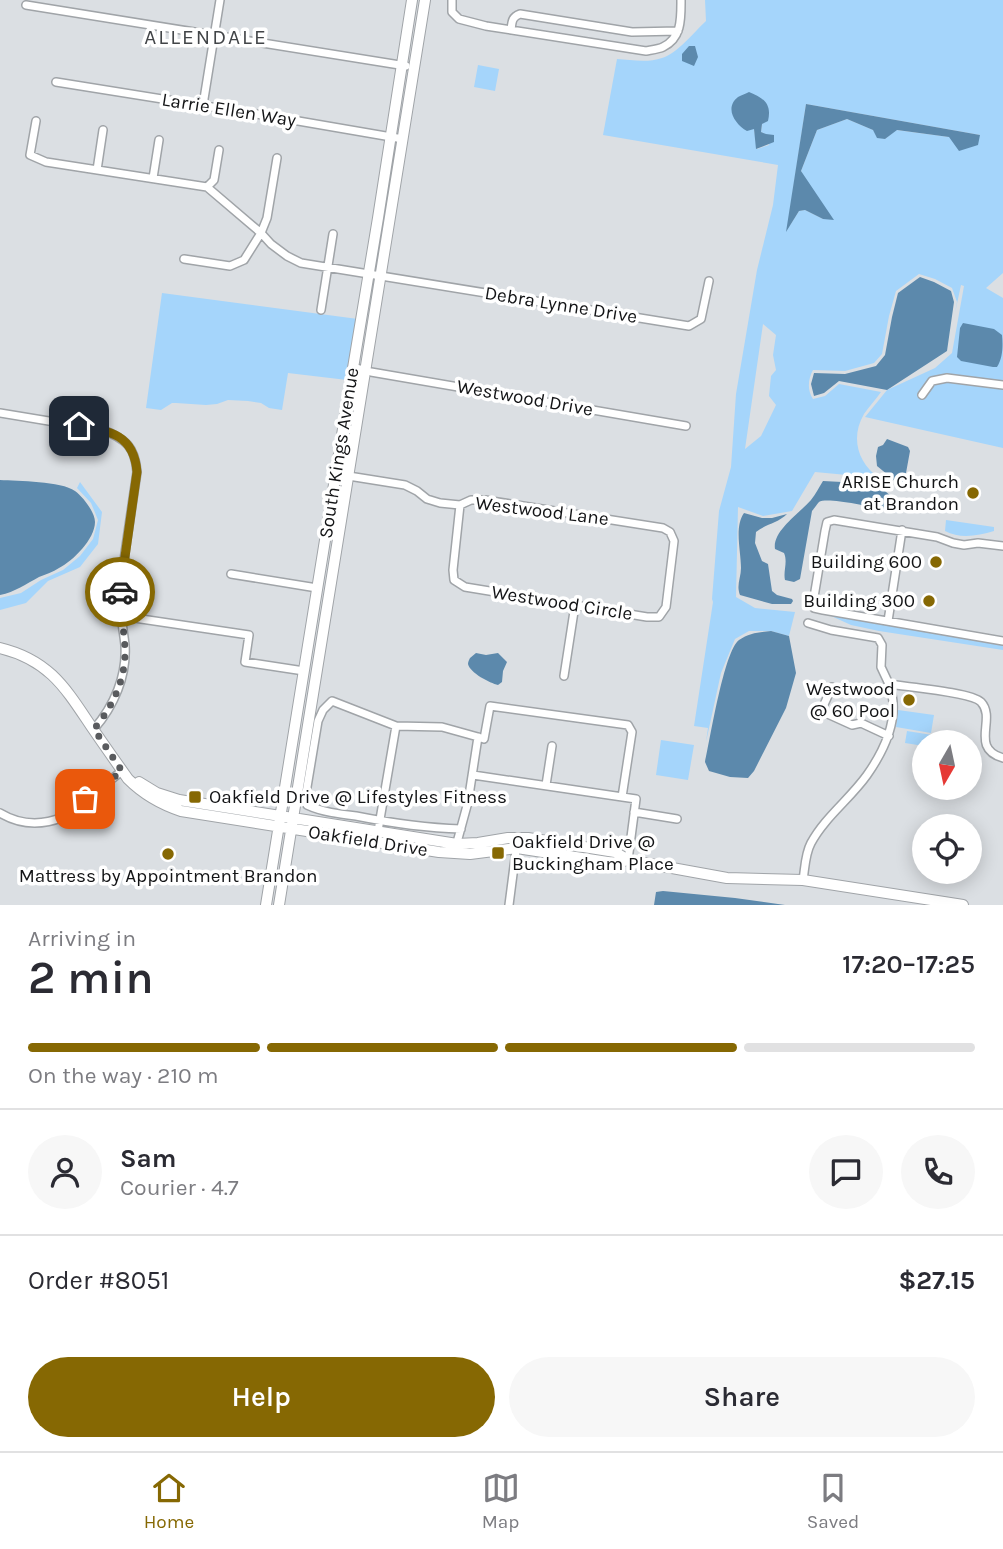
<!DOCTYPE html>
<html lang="en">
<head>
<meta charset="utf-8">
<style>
	:root { --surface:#fff; --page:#f7f7f7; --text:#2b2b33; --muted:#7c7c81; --line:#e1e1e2; --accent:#866803 }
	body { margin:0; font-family:Karla,sans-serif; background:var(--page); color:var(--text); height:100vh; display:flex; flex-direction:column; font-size:26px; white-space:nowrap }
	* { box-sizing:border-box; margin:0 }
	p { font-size:23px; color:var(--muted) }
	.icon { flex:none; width:38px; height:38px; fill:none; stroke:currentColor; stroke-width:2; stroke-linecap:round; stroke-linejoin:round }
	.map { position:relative; height:905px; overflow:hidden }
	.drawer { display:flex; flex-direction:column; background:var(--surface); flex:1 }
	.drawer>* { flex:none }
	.needle { width:46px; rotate:189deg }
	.buttons { position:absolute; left:912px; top:730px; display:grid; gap:14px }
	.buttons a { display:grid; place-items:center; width:70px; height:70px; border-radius:50%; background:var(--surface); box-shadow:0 4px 18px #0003; font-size:35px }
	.pin { position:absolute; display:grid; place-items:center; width:60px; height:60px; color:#fff; margin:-30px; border-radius:14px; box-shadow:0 4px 10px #0006 }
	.courier { position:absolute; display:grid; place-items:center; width:70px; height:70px; margin:-35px; border:5px solid #866803; border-radius:50%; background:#fff; color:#222; box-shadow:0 2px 9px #0007 }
	.headline em { font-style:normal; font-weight:600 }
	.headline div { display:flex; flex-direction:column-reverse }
	.headline { display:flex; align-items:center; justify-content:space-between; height:119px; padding:0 28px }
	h1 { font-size:46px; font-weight:600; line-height:52px }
	.bar { display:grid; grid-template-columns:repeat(4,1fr); gap:10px 7px; align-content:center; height:84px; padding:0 28px }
	.bar i { height:9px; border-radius:5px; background:var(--line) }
	.bar .selected { background:var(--accent) }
	.bar p { grid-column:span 4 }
	.line { display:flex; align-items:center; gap:18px; padding:0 28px; border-top:2px solid var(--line) }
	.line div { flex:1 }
	.round { display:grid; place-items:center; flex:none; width:74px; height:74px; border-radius:37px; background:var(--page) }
	.primary-button { display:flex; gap:14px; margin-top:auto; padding:14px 28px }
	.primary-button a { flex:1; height:80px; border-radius:42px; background:var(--accent); color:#fff; font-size:28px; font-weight:600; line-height:80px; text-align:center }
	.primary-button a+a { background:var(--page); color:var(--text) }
	.tabs { display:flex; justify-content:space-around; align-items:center; height:98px; border-top:2px solid var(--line); background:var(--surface); font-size:19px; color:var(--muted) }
	.tabs a { display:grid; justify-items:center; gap:4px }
	.tabs .selected { color:var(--accent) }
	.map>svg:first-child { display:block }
	.green { fill:#a5d5fb; fill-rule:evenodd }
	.water { fill:#5c89ac }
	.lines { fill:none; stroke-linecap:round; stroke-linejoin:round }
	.street-casing { stroke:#a0a4a8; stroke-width:10 }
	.secondary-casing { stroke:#a0a4a8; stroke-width:12 }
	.street { stroke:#fff; stroke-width:7 }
	.secondary { stroke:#fff; stroke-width:10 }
	.done { stroke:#595b5e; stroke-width:7; stroke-dasharray:0 12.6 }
	.route { stroke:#866803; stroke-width:9 }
	.poi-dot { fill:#866803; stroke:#fff; stroke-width:2.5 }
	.labels { text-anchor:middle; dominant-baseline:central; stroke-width:7; stroke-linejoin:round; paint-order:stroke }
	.street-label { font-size:19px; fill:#131416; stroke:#fff }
	.poi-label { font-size:19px; fill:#131416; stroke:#fff; text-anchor:end }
	.neighbourhood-label { font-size:21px; letter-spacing:2px; fill:#424548; stroke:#fff }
</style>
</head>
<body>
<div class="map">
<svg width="1003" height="905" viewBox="0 0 1003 905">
	<rect width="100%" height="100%" fill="#dbdfe3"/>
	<path class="green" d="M705,0H1003V273L986,288L1003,298V448L865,417L887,390L935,368L952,353L964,286L961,285L955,313L957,302L952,288L935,279L919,274L896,291L889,316L882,354L874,363L845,371L813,370C808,379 807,390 813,399L825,396L839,384L881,392C876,399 869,407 864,414C850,438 858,463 879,478L815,472L792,511L763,516L738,507L736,597L755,608L795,612L789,636L771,631H749L735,639L721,673L706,742L708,728L694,726L713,602L712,599L719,511L731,467L736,394L757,270L773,205L778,165L603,135L617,59C631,60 648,63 662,58C678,53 694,32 706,21ZM806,104L980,135L949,137L896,130L885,139L873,130L847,119L817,130L801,171L823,219L805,210L799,211L787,230ZM770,113L762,124L761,132L765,134L769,145L757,149L754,129ZM763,324L776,335L773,355L776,370L771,376L769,396L776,405L761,436L745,449Z
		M478,65L499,69L495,91L474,87Z
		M162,293L358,319L347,380L288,373L282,410L269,408L261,403L248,401L228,400L217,404L206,405L176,403H172L161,410L146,408Z
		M80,482L102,512L98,544L80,567L48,581L26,603L0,610V598L21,593L41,580L63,570L80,556L93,539L98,520L91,503L77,488Z
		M946,520L994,527V531C977,536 960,539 945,531Z
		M829,615L1003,643V650L879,631L851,625Z
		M898,710L934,715L931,733L896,727Z
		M907,731L932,735L931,742H924V746L905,743Z
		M661,740L694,745L688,780L656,775Z"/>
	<path class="water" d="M689,46H695L698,57L694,66L682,61V54Z
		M749,92C764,98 772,104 768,121L762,124L761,132L766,134L774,135V142L756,149L754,129L747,131C735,124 724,108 738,97C741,95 746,94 749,92Z
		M806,104L980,135L978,145L959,151L949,137L897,130L885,139L877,138L873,130L847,119L817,130L801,171L834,220L823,219L805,210L799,211L786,232Z
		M920,277L934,282L951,291L954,302L947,351L887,390L839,381L824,393L814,396L811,384L814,373L845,374L876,366L885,355L892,317L898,293Z
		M963,323L994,329L1002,335C1003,345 1003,358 997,367H993L961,361L957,357L960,328Z
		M887,439L908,447L910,451L904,484L903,485L899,484L877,466L876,456L878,447L883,445Z
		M859,477H869L901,505L904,511L898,513C885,510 828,496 819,502C818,503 813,510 812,511L800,579L794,582L785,580C783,571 788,562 784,553L775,549C772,531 800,513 811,500C816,494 819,487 823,481L842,482Z
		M0,480C18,481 61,481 75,491C83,497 95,512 95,522C95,539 73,561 59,568C53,572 46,574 39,577C26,584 15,592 0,595Z
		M744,513L762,518H772L787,514C778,523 766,524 756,532L755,543L762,561L768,564L772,591L777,595L792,599L793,601L791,604H772L740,595C736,585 741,578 741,568C741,551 734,527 744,513Z
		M771,631L789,636L796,673L786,708L754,771L748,778L730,777L709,771L705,762C710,740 724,651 739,640C749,633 759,632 771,631Z
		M476,653L486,655L498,653L507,662L503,671L502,682L498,685C490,683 470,673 468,664C468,662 469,660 470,658Z
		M663,891L735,898L785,905H654L656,892Z"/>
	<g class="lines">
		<g class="street-casing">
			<path id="street" d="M452,0V12L459,19L486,26L646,51C651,50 659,49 663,47C682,38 681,18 681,0
				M26,5L406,66
				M511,30C512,21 512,17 520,14L632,32L678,31
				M56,82L275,117L403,139
				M203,105L220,0
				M36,121L30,155L46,162L207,187L261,233L271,244L287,256L301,263L689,326L701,319L709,281
				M97,170L103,130
				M153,178L159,140
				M207,187L214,180L219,150
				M184,259L230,266L244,260L261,233L267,218L277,158
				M321,310L333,234
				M353,367L371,372L686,426
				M922,395L932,381L947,378L1003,385
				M0,413L103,430C126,439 135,447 137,472C133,499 129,526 125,553C124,565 120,578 120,591C119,609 123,627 125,645C127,676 114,706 94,729
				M336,474L405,485L417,491L427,499L440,503L460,505L471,500H485L663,528L670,532L674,541L666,607L659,617H647L465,587L454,580L453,570L460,505
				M1003,546L978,543L964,545L953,543L937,537L834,520L827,522L825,531L813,603L814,608L823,610L1003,641
				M231,574L317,588
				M121,616L249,635L245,662L304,671
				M888,621L902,530
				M808,623L831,630L878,638L882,645L881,667L889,684C906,687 971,692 981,702C997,719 969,748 1003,758
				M564,676L575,605
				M832,687L821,711L852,725L861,723L889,736
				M478,737L484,739L490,706L628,725L632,732L622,797
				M473,775L636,799L628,860
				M546,785L552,746
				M634,812L677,819
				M0,813C20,825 41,826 63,817L122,771
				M461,829C426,828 391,823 356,816C339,814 322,812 307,805L306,793L318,721L323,710L332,701L396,726L442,727L478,737
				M378,831L396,726
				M456,846L468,802L478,737
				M803,880C805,868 805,854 811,843C825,817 850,799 867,775C886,748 901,716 889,684
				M509,905L517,843"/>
		</g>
		<g class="secondary-casing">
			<path id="secondary" d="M0,648C50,660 66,689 93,729C104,745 116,762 128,779C143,794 160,804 181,811L439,852L470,854L517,848L614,863L628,860L727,878L803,880L963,905
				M139,782L157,793L179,800L457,844L478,843L508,838H528L615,852L628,860
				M266,905L348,398L378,218L412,0
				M279,905L425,0"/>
		</g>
		<use href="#street" class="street"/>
		<use href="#secondary" class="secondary"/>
	</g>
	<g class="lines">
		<path class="done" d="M85,799L122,771L94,729C113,706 126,679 125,648C124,629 120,611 120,592"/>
		<path class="route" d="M79,426C111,431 134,435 137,472L120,592"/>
	</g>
	<g class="poi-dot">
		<circle cx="973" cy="493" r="7"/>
		<circle cx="936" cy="562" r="7"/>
		<circle cx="929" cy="601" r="7"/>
		<circle cx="909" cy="700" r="7"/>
		<rect x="188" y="790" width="14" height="14" rx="3.5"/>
		<rect x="491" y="846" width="14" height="14" rx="3.5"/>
		<circle cx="168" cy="854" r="7"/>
	</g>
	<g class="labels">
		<g class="street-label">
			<text transform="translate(229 110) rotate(9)">Larrie Ellen Way</text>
			<text transform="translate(561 305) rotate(9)">Debra Lynne Drive</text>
			<text transform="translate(525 398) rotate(10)">Westwood Drive</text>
			<text transform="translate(339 453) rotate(-81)">South Kings Avenue</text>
			<text transform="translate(542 511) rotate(7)">Westwood Lane</text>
			<text transform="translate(562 603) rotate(9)">Westwood Circle</text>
			<text transform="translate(368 841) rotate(9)">Oakfield Drive</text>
		</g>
		<g class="poi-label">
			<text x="959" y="482">ARISE Church<tspan x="959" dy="22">at Brandon</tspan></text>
			<text x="922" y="562">Building 600</text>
			<text x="915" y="601">Building 300</text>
			<text x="895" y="689">Westwood<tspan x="895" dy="22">@ 60 Pool</tspan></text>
			<text x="209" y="797" text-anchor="start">Oakfield Drive @ Lifestyles Fitness</text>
			<text x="512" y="842" text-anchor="start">Oakfield Drive @<tspan x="512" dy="22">Buckingham Place</tspan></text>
			<text x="168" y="876" text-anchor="middle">Mattress by Appointment Brandon</text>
		</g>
		<g class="neighbourhood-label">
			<text x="206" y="37">ALLENDALE</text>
		</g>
	</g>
</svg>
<div class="buttons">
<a><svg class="needle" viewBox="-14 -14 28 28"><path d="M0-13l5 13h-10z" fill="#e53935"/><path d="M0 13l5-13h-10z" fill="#7c7c81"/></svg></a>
<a><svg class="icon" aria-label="locate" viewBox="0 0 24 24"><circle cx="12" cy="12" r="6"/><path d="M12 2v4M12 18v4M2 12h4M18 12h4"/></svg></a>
</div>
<div class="pin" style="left:85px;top:799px;background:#ea580c"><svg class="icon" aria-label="bag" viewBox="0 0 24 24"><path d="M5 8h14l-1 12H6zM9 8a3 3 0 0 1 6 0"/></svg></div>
<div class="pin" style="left:79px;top:426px;background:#1f2937"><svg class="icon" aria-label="home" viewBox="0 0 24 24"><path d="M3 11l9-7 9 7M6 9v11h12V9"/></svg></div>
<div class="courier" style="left:120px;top:592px"><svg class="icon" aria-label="car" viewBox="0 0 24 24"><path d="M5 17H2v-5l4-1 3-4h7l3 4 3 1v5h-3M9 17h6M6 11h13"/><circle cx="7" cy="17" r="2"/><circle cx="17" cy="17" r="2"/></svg></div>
</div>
<section class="drawer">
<div class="headline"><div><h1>2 min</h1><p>Arriving in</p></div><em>17:20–17:25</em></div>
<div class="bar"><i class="selected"></i><i class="selected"></i><i class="selected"></i><i></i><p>On the way · 210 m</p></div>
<div class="line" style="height:126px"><a class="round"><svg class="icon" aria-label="person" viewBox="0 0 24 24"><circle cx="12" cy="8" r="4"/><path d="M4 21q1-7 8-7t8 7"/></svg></a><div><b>Sam</b><p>Courier · 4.7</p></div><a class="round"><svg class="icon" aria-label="chat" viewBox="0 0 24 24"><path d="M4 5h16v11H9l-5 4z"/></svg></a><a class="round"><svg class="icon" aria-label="phone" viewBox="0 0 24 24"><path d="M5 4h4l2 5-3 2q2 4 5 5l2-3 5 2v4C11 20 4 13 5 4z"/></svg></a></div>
<div class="line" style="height:91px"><div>Order #8051</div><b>$27.15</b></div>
<div class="primary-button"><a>Help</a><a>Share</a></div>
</section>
<nav class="tabs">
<a class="selected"><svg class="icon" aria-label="home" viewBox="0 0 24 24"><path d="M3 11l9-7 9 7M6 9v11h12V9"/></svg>Home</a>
<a><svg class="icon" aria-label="map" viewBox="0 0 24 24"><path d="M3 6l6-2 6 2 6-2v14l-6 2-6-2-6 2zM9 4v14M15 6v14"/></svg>Map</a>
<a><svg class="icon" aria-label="saved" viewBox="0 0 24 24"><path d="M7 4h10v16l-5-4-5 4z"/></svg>Saved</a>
</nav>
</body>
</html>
